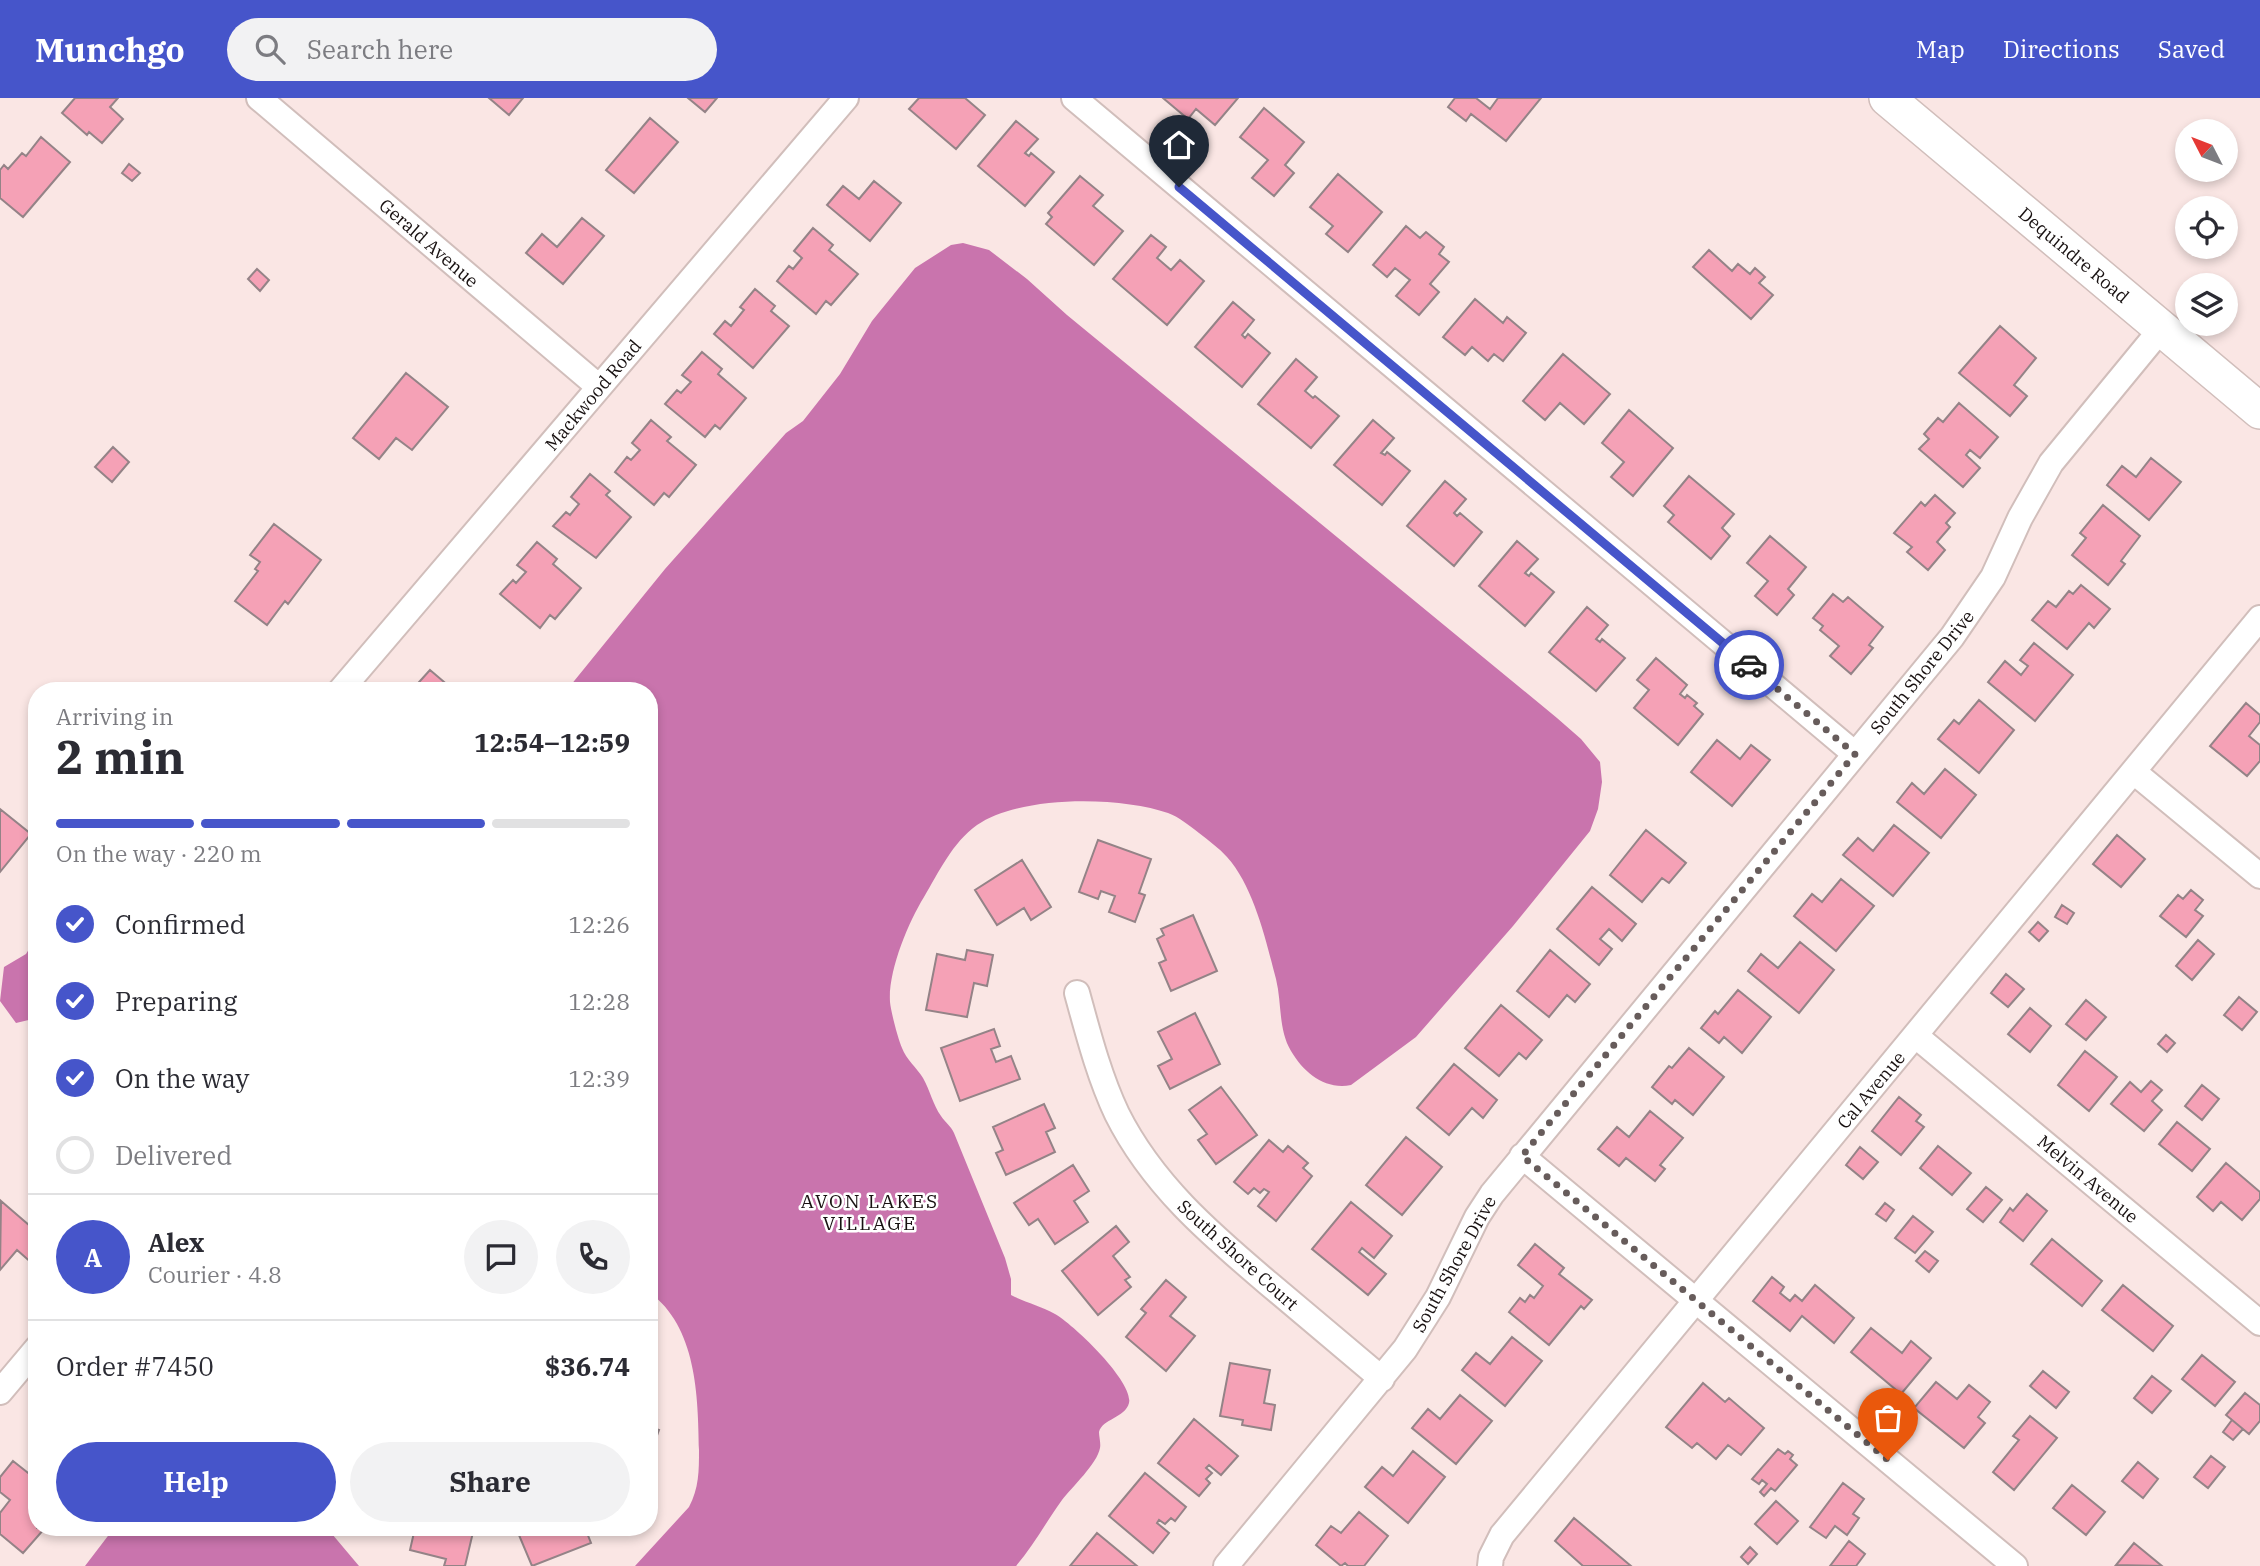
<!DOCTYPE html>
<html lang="en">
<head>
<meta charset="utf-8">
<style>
	:root { --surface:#fff; --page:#f2f2f3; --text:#2b2b33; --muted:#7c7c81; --line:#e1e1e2; --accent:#4655ca }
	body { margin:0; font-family:"IBM Plex Serif",serif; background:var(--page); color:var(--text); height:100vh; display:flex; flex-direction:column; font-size:26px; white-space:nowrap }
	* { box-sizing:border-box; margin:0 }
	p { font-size:23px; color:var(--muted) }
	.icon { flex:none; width:38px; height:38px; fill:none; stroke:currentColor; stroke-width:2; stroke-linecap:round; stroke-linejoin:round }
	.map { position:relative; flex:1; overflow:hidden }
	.side { position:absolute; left:28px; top:584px; width:630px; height:854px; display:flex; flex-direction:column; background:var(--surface); border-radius:28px; box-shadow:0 4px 10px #0003 }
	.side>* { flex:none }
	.needle { width:46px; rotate:312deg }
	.tools { position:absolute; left:2175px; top:21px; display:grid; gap:14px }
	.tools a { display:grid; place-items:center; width:63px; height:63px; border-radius:50%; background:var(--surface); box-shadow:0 4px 10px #0003; font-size:35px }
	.pin { position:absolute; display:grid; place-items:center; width:60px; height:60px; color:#fff; margin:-72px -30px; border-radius:50% 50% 50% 0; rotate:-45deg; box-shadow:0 0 7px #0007 }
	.pin .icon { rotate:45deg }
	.courier { position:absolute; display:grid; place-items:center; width:70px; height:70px; margin:-35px; border:5px solid #4655ca; border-radius:50%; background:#fff; color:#222; box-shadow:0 2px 9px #0007 }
	.head em { font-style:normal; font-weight:700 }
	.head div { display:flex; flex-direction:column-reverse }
	.head { display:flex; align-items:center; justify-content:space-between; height:119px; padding:0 28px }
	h1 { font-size:46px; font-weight:700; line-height:52px }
	.bar { display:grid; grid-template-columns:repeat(4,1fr); gap:10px 7px; align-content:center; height:84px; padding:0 28px }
	.bar i { height:9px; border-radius:5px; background:var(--line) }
	.bar .on { background:var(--accent) }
	.bar p { grid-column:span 4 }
	.line { display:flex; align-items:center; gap:18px; padding:0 28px; border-top:2px solid var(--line) }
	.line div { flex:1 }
	.round { display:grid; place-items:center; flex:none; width:74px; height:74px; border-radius:37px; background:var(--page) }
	ol { padding:0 28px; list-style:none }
	li { display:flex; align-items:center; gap:21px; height:77px }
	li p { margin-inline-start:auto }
	li .icon { padding:7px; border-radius:50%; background:var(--accent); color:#fff; stroke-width:4 }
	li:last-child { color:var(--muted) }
	li i { width:38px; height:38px; border:4px solid var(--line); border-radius:50% }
	.button { display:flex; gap:14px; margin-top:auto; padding:14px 28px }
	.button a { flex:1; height:80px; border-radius:42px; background:var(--accent); color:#fff; font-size:28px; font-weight:700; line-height:80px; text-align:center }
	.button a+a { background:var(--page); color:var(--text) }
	header { display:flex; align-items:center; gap:42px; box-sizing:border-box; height:98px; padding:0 35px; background:var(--accent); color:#fff }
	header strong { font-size:33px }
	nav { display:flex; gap:38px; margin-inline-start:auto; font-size:24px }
	.search { width:490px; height:63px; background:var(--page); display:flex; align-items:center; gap:18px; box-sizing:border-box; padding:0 24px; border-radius:38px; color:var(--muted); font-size:26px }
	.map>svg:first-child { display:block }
	.water { fill:#c974ad }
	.building { fill:#f5a1b6; stroke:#948387; stroke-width:2 }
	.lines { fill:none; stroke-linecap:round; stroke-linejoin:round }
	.minor-casing { stroke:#d1bebb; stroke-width:28 }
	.secondary-casing { stroke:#d1bebb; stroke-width:38 }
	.minor { stroke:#fff; stroke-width:24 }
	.secondary { stroke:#fff; stroke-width:35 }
	.done { stroke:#675c5b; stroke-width:7; stroke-dasharray:0 12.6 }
	.route { stroke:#4655ca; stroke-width:9 }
	.labels { text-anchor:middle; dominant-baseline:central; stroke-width:5; stroke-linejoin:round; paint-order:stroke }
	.street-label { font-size:18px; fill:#181111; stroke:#fff }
	.neighbourhood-label { font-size:19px; letter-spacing:2px; fill:#181111; stroke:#fff }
</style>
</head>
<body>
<header>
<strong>Munchgo</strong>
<div class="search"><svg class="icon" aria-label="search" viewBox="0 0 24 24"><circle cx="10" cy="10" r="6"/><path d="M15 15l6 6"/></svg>Search here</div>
<nav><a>Map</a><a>Directions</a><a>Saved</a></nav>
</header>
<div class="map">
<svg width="2260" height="1468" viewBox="0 0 2260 1468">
	<rect width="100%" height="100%" fill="#fae6e4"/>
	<path class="water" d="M963,145L989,152L1027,181L1067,217L1557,620L1581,641L1600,664L1602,684L1598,711L1590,733L1513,828L1416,939L1351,987C1325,992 1304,975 1291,953C1278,931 1282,905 1276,881C1266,843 1254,789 1227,759C1219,750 1209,743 1199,735C1190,728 1179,719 1168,715C1120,698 1020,697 977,727C952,745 939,774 924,799C908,825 888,873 890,904C891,914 898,941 902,950C906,961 917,970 923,980C930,992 933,1007 941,1018C945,1024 951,1028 954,1035L1005,1160L1011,1181V1197C1024,1204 1041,1208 1055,1216C1073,1226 1134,1284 1129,1305C1125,1320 1102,1321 1099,1334C1099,1339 1101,1345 1100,1350C1097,1366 1072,1389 1062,1402C1046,1424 1034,1447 1016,1468H635L689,1409C699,1390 699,1373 699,1352C698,1298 697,1229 649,1194V593H566L665,471L786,335L803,323L840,276L872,223L915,170L951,147Z
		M37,838V920L16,925L0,903L4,869L26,856Z
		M114,1430H327L359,1468H85Z"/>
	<path class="building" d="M75,0H118L110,9L123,21L102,45L89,34L87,37L62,15Z
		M489,0H523L509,17Z
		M688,0H717L705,14Z
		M919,0H965L985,17L956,51L909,11Z
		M1163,0H1238L1215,27L1196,11L1188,21Z
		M1455,0H1476L1490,11L1498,0H1541L1506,43L1471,16L1466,23L1448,9Z
		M1264,10L1304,44L1285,67L1294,75L1274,98L1252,80L1268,62L1240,39Z
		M650,20L678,44L634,95L606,72Z
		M1016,23L1038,41L1025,55L1029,58L1031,55L1054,74L1025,108L978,68Z
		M41,39L70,64L23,119L0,100V72L4,67L8,71L22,55L26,58Z
		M129,66L140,75L132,83L122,75Z
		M1338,76L1382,114L1348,154L1326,136L1333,128L1310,109Z
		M1080,78L1103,97L1093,108L1123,133L1094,167L1046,126L1052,119L1048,115Z
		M874,83L901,105L870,143L827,107L843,88L859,101Z
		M582,120L604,138L563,186L526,155L542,136L557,149Z
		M1406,128L1420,140L1426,134L1444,149L1439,156L1449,164L1430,186L1439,194L1419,217L1396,198L1410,182L1395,170L1387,179L1373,167Z
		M813,130L833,147L829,152L858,176L831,207L826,203L816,216L777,183L789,168L793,171L802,160L794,153Z
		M1151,137L1166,149L1157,160L1171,172L1180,162L1204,183L1167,227L1113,181Z
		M1709,152L1732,173L1738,166L1750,176L1755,170L1765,179L1759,185L1773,197L1751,221L1693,169Z
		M257,171L269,182L260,193L248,181Z
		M755,191L775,208L771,213L789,228L753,270L714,236L725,223L731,228L744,212L740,209Z
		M1475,201L1503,225L1507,219L1526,235L1503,263L1494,256L1488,263L1472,249L1465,257L1443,239Z
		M1233,204L1254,222L1242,237L1245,240L1248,236L1270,255L1242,289L1195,249Z
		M2000,228L2036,260L2014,287L2027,298L2010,318L1959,275Z
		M702,254L722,271L718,276L746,300L720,331L715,327L705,339L665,306L677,292L681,295L691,284L682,277Z
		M1563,256L1610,296L1584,326L1560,305L1545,322L1523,303Z
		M1296,261L1317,279L1305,293L1313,300L1315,298L1339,318L1311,350L1258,306Z
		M406,275L448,309L412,352L396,340L379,361L353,340Z
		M1959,305L1998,339L1980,360L1970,352L1966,357L1980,370L1963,389L1919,351L1929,341L1924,336L1938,320L1943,324Z
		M1629,312L1673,350L1633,398L1611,379L1624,364L1602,345Z
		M651,322L671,339L667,343L696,367L669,399L664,395L654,407L615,374L627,359L631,362L640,352L632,345Z
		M1373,322L1394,340L1381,355L1385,357L1387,354L1410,373L1382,407L1334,367Z
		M113,349L129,364L112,384L95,369Z
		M2151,360L2181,384L2149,422L2107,387L2122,368L2136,379Z
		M590,376L610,393L606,397L631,419L596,460L553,428L566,414L570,417L579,406L571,399Z
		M1689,378L1734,416L1722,430L1730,438L1711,461L1668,424L1674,417L1664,408Z
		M1445,383L1466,401L1454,415L1457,418L1460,415L1482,434L1454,468L1407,428Z
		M1935,397L1955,415L1946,425L1950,429L1937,444L1945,452L1928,472L1907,454L1912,449L1894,435L1921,404L1925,408Z
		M2103,407L2140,438L2121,463L2125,466L2108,487L2072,457L2086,440L2080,435Z
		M274,426L321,462L288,506L285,503L267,527L235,503L258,473L255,471L260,464L250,457Z
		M1770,438L1806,469L1788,491L1794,497L1777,517L1755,498L1768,483L1747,465Z
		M1517,443L1538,461L1525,475L1529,478L1531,475L1554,494L1525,528L1479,488Z
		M537,444L557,461L553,466L581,490L555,521L550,517L540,530L500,496L513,482L516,485L526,474L517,467Z
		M2081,487L2110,511L2094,530L2089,525L2067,551L2032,522L2048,503L2056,509L2069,493L2073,496Z
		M1833,496L1843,504L1848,499L1883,529L1869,547L1873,550L1851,576L1830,558L1839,548L1820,532L1823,528L1813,520Z
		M1587,509L1608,527L1596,541L1600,544L1602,541L1625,560L1596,593L1549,554Z
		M2034,545L2073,577L2035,623L1988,584L2005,563L2021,577L2028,568L2020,562Z
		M1656,560L1687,587L1680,596L1685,600L1687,597L1697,605L1694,608L1703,616L1678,647L1634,610L1649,592L1637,582Z
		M430,572L450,589L446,593H411Z
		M1979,602L2014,632L1979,675L1938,641L1954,622L1959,626Z
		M2246,605L2260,617V624L2249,638L2260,647V663L2247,678L2210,648Z
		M1717,642L1740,661L1751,647L1770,662L1732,708L1691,674Z
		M1945,671L1976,697L1941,740L1897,704L1912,685L1924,696Z
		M0,711L31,736L0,774Z
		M1894,727L1929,755L1893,798L1843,757L1858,740L1873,753Z
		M1646,732L1686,765L1669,785L1662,780L1642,804L1610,777Z
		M2117,737L2145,761L2121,789L2093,766Z
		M1098,742L1151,761L1139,795L1145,797L1135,824L1109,814L1115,798L1101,793L1098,801L1079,794Z
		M1022,762L1051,809L1031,822L1024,810L997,827L975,792Z
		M1841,781L1874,808L1836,853L1794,818L1812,796L1822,804Z
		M1592,789L1636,826L1622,843L1609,831L1600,841L1612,851L1599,867L1557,831Z
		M2191,792L2203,802L2195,812L2203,818L2186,839L2160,818L2178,797L2183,801Z
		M2062,807L2074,815L2067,826L2055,819Z
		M1193,817L1217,873L1171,893L1159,865L1166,862L1157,841L1164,837L1161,831Z
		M2038,824L2048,833L2039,843L2029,834Z
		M2198,842L2214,856L2192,882L2176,868Z
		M1800,844L1834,872L1799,915L1748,873L1761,856L1778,870Z
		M967,852L993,857L987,888L974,885L967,919L926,912L937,856L965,862Z
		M1550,852L1590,886L1575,904L1567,897L1549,919L1517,893Z
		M2006,876L2024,891L2008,909L1991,895Z
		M1738,892L1771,919L1742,955L1724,939L1719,945L1701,930L1715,913L1718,916Z
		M2239,899L2257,914L2242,932L2224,917Z
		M2086,902L2106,919L2086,942L2066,926Z
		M1501,907L1542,942L1526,961L1519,955L1499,978L1465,950Z
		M2030,910L2051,928L2030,954L2008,936Z
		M1195,915L1220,966L1170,991L1158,968L1172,961L1158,934Z
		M994,931L1000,948L991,951L996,964L1011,958L1020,981L960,1003L941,950Z
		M2166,937L2175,945L2167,954L2158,946Z
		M1689,950L1724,979L1693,1017L1675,1002L1672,1006L1652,989L1669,968L1672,970Z
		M2085,953L2117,979L2089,1013L2058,987Z
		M1454,966L1497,1002L1483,1020L1472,1010L1449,1037L1417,1010Z
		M2151,983L2162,992L2152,1003L2162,1012L2144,1033L2111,1006L2130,984L2141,994Z
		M2202,987L2219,1001L2202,1022L2185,1008Z
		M1221,989L1257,1037L1216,1066L1198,1042L1207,1036L1189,1012Z
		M1899,999L1921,1017L1916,1023L1924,1029L1901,1057L1872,1033Z
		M1044,1006L1055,1030L1046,1034L1055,1054L1006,1077L996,1055L1003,1052L993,1029Z
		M1650,1013L1683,1040L1660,1067L1665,1071L1655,1083L1626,1060L1619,1068L1598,1051L1617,1029L1629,1039Z
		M2177,1024L2210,1051L2192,1073L2159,1046Z
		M1406,1039L1442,1069L1402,1117L1366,1087Z
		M1269,1042L1283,1054L1288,1048L1308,1065L1303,1070L1312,1078L1276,1123L1258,1108L1269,1094L1264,1091L1260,1095L1254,1090L1248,1096L1234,1084Z
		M1938,1048L1971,1075L1952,1097L1920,1070Z
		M1860,1049L1878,1064L1863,1081L1846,1067Z
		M2226,1065L2260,1094V1101L2242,1122L2221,1104L2213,1113L2197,1099Z
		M1073,1067L1089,1093L1074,1103L1088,1124L1055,1146L1038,1121L1029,1127L1014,1105Z
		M1986,1089L2002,1102L1983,1124L1967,1111Z
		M2027,1096L2047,1113L2023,1143L2000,1124L2010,1110L2013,1113Z
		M1,1103L37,1134V1164L34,1167L17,1152L0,1172Z
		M1351,1104L1392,1138L1374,1160L1362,1150L1359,1154L1386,1176L1368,1197L1312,1151Z
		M1885,1105L1894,1112L1886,1123L1876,1116Z
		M1913,1118L1933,1134L1915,1155L1895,1140Z
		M1116,1128L1129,1144L1113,1158L1130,1179L1125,1182L1131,1189L1098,1217L1062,1173Z
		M2052,1141L2102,1183L2082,1208L2031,1166Z
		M1535,1146L1564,1170L1559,1176L1592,1202L1584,1211L1581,1208L1549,1247L1509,1214L1520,1200L1525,1204L1530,1197L1534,1200L1543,1188L1518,1167Z
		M1925,1153L1938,1163L1929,1174L1916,1163Z
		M1772,1179L1784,1189L1780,1195L1790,1203L1795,1197L1802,1203L1815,1187L1854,1220L1834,1245L1802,1218L1790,1233L1753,1203Z
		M1166,1182L1186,1199L1170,1218L1195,1238L1166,1273L1126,1239L1146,1215L1141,1211Z
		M2123,1187L2173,1228L2153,1253L2102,1212Z
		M1871,1230L1902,1255L1911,1243L1931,1260L1901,1296L1851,1254Z
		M1512,1239L1542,1263L1505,1308L1462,1272L1476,1255L1490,1266Z
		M2202,1257L2235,1284L2215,1308L2182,1281Z
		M1230,1265L1270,1272L1264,1305L1275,1307L1271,1332L1242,1327L1243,1322L1220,1318Z
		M2043,1273L2069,1294L2056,1310L2030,1288Z
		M2152,1278L2171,1293L2152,1315L2134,1300Z
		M1936,1284L1957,1301L1969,1287L1990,1304L1978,1319L1985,1325L1964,1350L1914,1310Z
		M1703,1285L1725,1304L1729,1300L1764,1330L1741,1357L1728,1347L1716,1361L1697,1345L1692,1350L1666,1329Z
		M2245,1295L2260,1307V1323L2249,1336L2226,1317Z
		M1460,1297L1492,1323L1456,1366L1412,1330L1428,1311L1440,1321Z
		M2030,1318L2057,1340L2014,1392L1993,1374L2019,1342L2013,1338Z
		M1194,1321L1238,1358L1221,1377L1209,1367L1206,1370L1212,1375L1206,1381L1210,1385L1199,1398L1158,1365Z
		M2232,1322L2243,1331L2233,1342L2223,1334Z
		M649,1329L659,1332L649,1360Z
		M1778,1351L1785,1356L1788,1353L1793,1357L1790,1361L1797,1367L1775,1393L1771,1390L1764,1398L1760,1394L1767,1386L1762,1382L1759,1386L1752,1381Z
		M1413,1353L1445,1379L1408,1425L1365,1389L1382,1369L1393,1378Z
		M2211,1358L2225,1369L2208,1390L2194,1379Z
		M13,1363L37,1382V1430H45L23,1455L0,1436V1415L10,1402L0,1394V1379Z
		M2138,1364L2158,1381L2143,1400L2122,1383Z
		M1145,1375L1186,1409L1175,1423L1171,1420L1165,1426L1159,1422L1157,1425L1169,1435L1153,1455L1109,1418Z
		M1843,1385L1864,1401L1853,1416L1859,1420L1847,1437L1835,1428L1826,1440L1810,1429Z
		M2072,1387L2105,1414L2086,1437L2053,1410Z
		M1776,1403L1798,1423L1777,1446L1755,1426Z
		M1359,1414L1388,1438L1364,1468H1348L1345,1465L1341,1468L1316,1447L1331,1428L1341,1435Z
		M1574,1420L1631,1468H1583L1555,1443Z
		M415,1430H474L465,1468H444L446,1461L410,1452Z
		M516,1430H585L591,1445L532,1468Z
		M1097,1435L1137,1468H1070Z
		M1849,1443L1865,1456L1856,1468H1830Z
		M2134,1445L2162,1468L2116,1467Z
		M1750,1449L1757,1456L1748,1466L1741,1459Z"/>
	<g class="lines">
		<g class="minor-casing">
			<path id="minor" d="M259,0L599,289
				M1074,0L1855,656
				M340,593L846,0
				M2134,674L2260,778
				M1077,895C1088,935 1099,978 1117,1016C1152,1086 1209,1135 1268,1185C1306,1217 1344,1249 1382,1281
				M1916,938L2260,1225
				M1522,1058L2015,1468
				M0,1294L37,1250
				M1226,1468L1405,1251L1438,1199L1477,1119L1492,1096L1952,539L1993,479L2020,420L2051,365L2162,230
				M1490,1468L1491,1459L1502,1437L2260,520"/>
		</g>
		<g class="secondary-casing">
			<path id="secondary" d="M1887,0L2260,313"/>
		</g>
		<use href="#minor" class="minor"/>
		<use href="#secondary" class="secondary"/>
	</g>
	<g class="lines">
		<path class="done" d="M1749,567L1855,656L1522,1058L1888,1362"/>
		<path class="route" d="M1179,89L1749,567"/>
	</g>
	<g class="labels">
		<g class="street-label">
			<text transform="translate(429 145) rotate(41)">Gerald Avenue</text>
			<text transform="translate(2074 157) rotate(40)">Dequindre Road</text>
			<text transform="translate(593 297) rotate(-50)">Mackwood Road</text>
			<text transform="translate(1922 574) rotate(-51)">South Shore Drive</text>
			<text transform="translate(1871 992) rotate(-50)">Cal Avenue</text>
			<text transform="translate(2088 1081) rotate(40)">Melvin Avenue</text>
			<text transform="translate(1238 1157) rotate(42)">South Shore Court</text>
			<text transform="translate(1454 1166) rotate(-61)">South Shore Drive</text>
		</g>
		<g class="neighbourhood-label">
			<text x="870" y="1103">AVON LAKES<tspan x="870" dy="22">VILLAGE</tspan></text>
		</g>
	</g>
</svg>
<div class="tools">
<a><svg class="needle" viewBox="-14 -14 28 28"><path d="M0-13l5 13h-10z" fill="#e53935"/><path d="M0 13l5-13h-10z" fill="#7c7c81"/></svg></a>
<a><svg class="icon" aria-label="locate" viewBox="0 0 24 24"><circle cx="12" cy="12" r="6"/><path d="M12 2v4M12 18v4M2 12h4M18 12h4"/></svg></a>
<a><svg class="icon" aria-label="layers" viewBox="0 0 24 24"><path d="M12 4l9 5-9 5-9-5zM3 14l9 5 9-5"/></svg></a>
</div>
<div class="pin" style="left:1888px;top:1362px;background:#ea580c"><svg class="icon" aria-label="bag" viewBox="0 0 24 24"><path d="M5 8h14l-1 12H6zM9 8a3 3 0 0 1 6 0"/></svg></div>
<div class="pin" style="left:1179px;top:89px;background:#1f2937"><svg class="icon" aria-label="home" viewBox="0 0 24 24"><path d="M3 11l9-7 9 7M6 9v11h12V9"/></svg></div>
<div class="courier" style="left:1749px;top:567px"><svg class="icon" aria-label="car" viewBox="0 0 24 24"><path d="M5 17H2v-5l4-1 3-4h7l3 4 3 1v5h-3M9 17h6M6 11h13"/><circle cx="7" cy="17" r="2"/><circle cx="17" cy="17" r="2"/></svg></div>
<section class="side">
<div class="head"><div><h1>2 min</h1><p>Arriving in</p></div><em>12:54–12:59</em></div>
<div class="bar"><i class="on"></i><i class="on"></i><i class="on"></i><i></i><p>On the way · 220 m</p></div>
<ol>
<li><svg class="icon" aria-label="check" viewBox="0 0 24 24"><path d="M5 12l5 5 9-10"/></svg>Confirmed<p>12:26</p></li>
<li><svg class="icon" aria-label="check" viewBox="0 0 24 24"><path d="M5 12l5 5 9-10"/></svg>Preparing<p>12:28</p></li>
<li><svg class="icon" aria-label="check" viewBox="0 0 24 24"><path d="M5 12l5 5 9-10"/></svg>On the way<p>12:39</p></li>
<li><i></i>Delivered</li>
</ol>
<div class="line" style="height:126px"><b class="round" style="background:var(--accent);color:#fff">A</b><div><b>Alex</b><p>Courier · 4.8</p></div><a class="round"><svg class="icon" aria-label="chat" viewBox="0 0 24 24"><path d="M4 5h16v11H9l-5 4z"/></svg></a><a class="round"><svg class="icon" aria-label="phone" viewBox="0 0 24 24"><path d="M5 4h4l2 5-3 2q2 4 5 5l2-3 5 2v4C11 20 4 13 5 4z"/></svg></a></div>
<div class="line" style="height:91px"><div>Order #7450</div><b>$36.74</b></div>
<div class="button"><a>Help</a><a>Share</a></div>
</section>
</div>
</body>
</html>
